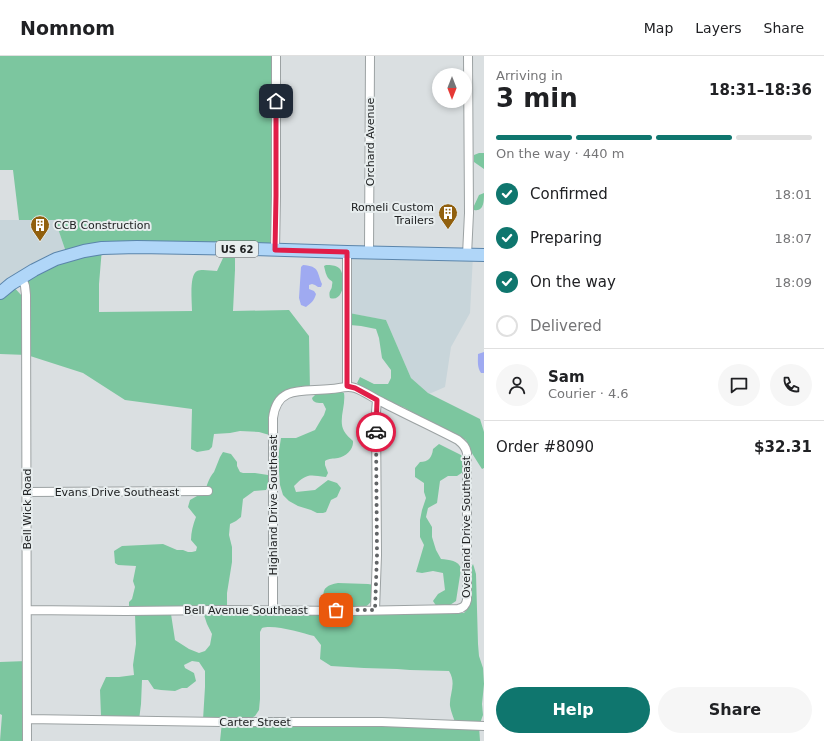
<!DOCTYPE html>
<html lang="en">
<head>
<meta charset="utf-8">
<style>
	:root { --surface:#fff; --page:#f6f6f6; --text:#202124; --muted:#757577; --line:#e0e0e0; --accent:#0f766e }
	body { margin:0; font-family:"DejaVu Sans",sans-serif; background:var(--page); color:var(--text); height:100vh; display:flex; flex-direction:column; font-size:15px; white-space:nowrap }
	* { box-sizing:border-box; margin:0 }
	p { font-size:13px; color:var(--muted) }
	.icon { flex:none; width:22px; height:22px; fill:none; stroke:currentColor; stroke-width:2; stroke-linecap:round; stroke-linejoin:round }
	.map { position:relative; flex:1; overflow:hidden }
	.details { display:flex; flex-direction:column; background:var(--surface); width:340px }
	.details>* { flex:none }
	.needle { width:26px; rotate:180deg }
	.buttons { position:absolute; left:432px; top:12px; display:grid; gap:8px }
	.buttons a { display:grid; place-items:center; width:40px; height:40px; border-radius:50%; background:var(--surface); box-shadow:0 2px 6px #0003; font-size:20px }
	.pin { position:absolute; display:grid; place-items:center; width:34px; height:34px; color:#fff; margin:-17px; border-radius:8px; box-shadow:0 2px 6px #0006 }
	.courier { position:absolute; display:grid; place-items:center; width:40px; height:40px; margin:-20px; border:3px solid #e11d48; border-radius:50%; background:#fff; color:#222; box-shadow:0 1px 5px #0007 }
	.overview em { font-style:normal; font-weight:700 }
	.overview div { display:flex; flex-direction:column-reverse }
	.overview { display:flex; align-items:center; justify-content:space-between; height:68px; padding:0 12px }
	h1 { font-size:26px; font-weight:700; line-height:30px }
	.bar { display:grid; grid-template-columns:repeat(4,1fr); gap:6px 4px; align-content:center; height:48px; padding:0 12px }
	.bar i { height:5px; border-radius:3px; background:var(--line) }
	.bar .selected { background:var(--accent) }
	.bar p { grid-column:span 4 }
	.line { display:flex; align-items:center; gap:10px; padding:0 12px; border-top:1px solid var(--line) }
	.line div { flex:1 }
	.round { display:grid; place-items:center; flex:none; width:42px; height:42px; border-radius:21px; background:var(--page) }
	ol { padding:0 12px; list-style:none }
	li { display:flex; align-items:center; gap:12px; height:44px }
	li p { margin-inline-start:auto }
	li .icon { padding:4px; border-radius:50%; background:var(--accent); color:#fff; stroke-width:4 }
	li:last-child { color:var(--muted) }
	li i { width:22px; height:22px; border:2px solid var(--line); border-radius:50% }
	.button { display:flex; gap:8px; margin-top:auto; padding:8px 12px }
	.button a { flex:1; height:46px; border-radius:24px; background:var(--accent); color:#fff; font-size:16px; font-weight:700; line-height:46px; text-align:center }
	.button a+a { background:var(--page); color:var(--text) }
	header { display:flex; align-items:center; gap:24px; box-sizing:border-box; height:56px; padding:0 20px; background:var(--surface); border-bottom:1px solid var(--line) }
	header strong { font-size:19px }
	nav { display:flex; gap:22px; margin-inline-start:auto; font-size:14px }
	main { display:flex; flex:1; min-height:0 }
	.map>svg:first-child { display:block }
	.built { fill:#c8d5da }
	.green { fill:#7cc69f }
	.water { fill:#9faaf1 }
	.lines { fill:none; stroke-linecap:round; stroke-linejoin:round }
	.minor-casing { stroke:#9ca2a3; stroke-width:10 }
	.primary-casing { stroke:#5b85ab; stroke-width:14 }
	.minor { stroke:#fff; stroke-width:8 }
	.primary { stroke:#b0d6f8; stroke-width:12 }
	.done { stroke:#616466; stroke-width:4; stroke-dasharray:0 7.2 }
	.route { stroke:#e11d48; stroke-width:5 }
	.labels { text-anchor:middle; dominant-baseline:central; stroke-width:4; stroke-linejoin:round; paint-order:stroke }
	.shield { fill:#e7edee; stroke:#5c5f60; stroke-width:1 }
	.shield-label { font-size:10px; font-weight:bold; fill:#202223 }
	.street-label { font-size:11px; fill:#202223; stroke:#e7edee }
	.poi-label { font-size:11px; fill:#202223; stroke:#e7edee; text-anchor:end }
</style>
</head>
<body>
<header>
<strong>Nomnom</strong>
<nav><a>Map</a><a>Layers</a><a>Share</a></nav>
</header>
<main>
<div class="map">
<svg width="484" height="685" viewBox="0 0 484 685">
	<rect width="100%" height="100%" fill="#dadfe1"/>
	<path class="built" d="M0,164H55L67,199L0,237Z
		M347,196L473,199L470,257L451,291L445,331L429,338L411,322L386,264L347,257Z"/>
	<path class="green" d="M0,0H276L275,194L102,192L99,228V256L192,255C192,246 189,219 197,215C202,213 211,215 217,215L223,202H235V214L233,255L289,254L309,280L310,335L281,342L273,380L259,376L240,375L230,377L214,378L212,391L209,394L197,396L191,393L192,353L125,344L83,317L27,299L0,298V237L11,228L22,240V254L24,226L67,199L55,164H19L13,114H0Z
		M479,97H484V113L474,106V99Z
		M484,137C484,145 484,156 474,154L473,152L479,139Z
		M326,209C331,209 335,209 339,212C346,218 345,247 330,242C328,234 332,235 332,229C333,224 332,226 329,223C326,220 325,214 324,210Z
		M349,257L386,264L411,322L428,337L480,363L484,376V412L482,413C476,403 470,396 466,384L445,373L426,365L405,352L390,346L365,334L357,327L360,321L374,328H388L391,322V314L382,302L379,282L376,273L361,270L350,269Z
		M340,335L344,337C346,350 338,364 344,375C346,379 350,382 353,385C354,393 346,401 338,402C333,403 329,402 325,405V409L328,417L326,421C309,419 307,417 294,430L296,436L315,434L328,424L337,427L341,432L337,441L331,444L326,456L323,457H317L311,454L298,450L289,445L283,439L280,429L278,401L281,382H296L315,374L322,362L324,359L326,353L323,347C318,347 313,347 312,342L316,338Z
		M439,388L461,399L464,404L466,414L457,420H448L440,425L437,447L428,452L426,461L432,471V481L436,494L441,503C449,504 459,504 461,513L456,545L447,551H437L433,545L438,538L445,534L443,517L433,515L422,517L416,516L424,489L420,481V464L422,454L426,442L424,436V427L415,421V412L420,406C428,406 432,402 433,393Z
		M223,396L231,398L237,406V410L240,416L243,417H255L268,419C270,426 269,429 266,434L254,435L243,443L241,461L236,465L230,468L229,479L232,491V506L227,537V551L129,552V546L132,543L135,531L133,525L136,510L118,509L115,507L114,495L122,490L163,488L177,494H183L188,496H192L196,495L197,491L191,484C191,476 193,469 196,461L188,451L190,444L197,440L205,438C206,430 209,422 214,416L220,401Z
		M473,508L474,511L476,518L478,588L479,600L483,612L484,628L482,648L483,659L479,670L480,685H220L222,666L456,669C454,663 451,656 450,650C449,638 457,628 449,615L410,614L397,613L364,612L331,610L320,603L321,589L314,580C302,577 274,568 262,572L260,576V643L259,654L255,660L248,664H203L205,631V615L199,606L192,605L184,609L185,612L194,617L196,625L187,632H182L175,635L161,634L154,633L148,624H142L141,648L139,664L106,663L101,660L100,634L106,621H119L134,619L133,609L136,588L135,558H171L175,584L189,593L199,597L205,595L210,589L212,578L207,568L204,559L464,557C475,546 471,526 471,512Z
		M338,527L368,528L374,529C373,539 374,546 365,551L327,552C322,538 320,530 338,527Z
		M27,605V685H0L2,659L0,658V606Z"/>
	<path class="water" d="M303,209C320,210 317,217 322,228L321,231H318L315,229L312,228L309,229V233L314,235L316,238C314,245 311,247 306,251L301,249L299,242L301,211Z
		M484,296V317H481C477,311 478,305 478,298Z"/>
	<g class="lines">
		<g class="minor-casing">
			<path id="minor" d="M275,194L276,140V0
				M369,196L370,0
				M467,199L469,157L468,0
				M22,222L25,230L26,239L27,685
				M347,331V196
				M27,436L208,435
				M27,554L126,555L222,554L351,555L458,553C464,552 466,549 467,544V397C466,391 463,388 458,384C433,371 407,359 382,346C373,342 364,335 355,332C346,329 339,333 331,333C305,336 277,328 273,362V554
				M375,554L377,499L376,356L377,344
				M27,663L222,666H382L484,670"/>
		</g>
		<g class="primary-casing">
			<path id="primary" d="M0,237L11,228L34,214L56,203L84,195L102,192L137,191L252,193L347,196L484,199"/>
		</g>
		<use href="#minor" class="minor"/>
		<use href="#primary" class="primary"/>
	</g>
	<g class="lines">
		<path class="done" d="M336,554H375L377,499L376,376"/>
		<path class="route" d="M276,45V140L275,194L347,196V330L355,332L377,344L376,376"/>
	</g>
	<defs>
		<g id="building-pin" transform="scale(1)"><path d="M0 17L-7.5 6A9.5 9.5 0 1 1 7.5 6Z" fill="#91600e" stroke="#e7edee"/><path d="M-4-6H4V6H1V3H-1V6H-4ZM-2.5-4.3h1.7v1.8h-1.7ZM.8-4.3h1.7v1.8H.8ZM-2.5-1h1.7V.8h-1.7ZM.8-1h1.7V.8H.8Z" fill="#fff"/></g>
	</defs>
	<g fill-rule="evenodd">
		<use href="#building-pin" x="448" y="157"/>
		<use href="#building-pin" x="40" y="169"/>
	</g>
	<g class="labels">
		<rect class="shield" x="216" y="185" width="42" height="16" rx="3"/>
		<g class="shield-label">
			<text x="237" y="193">US 62</text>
		</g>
		<g class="street-label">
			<text transform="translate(370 86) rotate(-90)">Orchard Avenue</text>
			<text x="117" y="436">Evans Drive Southeast</text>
			<text transform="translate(273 449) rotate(-90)">Highland Drive Southeast</text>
			<text transform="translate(27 453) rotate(-90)">Bell Wick Road</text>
			<text transform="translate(466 471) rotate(-90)">Overland Drive Southeast</text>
			<text x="246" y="554">Bell Avenue Southeast</text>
			<text x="255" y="666">Carter Street</text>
		</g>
		<g class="poi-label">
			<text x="434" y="151">Romeli Custom<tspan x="434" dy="13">Trailers</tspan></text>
			<text x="54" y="169" text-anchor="start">CCB Construction</text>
		</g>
	</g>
</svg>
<div class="buttons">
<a><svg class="needle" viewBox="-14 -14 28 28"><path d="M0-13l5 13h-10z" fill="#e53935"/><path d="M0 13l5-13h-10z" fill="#757577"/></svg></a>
</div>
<div class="pin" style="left:336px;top:554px;background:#ea580c"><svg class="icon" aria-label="bag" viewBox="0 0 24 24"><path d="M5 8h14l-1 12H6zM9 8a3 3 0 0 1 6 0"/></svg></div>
<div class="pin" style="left:276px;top:45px;background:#1f2937"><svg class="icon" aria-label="home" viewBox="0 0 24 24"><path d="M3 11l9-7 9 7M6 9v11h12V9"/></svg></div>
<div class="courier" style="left:376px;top:376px"><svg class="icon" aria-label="car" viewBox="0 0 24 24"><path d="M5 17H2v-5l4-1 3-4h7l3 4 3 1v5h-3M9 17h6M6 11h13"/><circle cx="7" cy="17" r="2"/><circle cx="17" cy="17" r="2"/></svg></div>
</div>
<section class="details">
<div class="overview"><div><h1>3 min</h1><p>Arriving in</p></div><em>18:31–18:36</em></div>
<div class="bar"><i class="selected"></i><i class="selected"></i><i class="selected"></i><i></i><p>On the way · 440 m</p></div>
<ol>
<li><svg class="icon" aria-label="check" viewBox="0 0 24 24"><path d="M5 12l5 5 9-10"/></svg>Confirmed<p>18:01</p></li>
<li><svg class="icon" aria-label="check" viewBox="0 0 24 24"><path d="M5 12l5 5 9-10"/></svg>Preparing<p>18:07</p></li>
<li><svg class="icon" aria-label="check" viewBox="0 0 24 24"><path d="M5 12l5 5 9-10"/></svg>On the way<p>18:09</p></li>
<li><i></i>Delivered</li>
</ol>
<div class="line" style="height:72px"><a class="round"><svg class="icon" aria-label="person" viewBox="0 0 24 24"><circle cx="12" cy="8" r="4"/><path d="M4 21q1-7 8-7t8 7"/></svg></a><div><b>Sam</b><p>Courier · 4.6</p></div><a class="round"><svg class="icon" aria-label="chat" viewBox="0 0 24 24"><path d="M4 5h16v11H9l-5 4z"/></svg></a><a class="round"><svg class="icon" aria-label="phone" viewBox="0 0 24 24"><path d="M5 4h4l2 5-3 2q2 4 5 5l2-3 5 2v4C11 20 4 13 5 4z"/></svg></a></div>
<div class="line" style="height:52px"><div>Order #8090</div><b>$32.31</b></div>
<div class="button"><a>Help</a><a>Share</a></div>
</section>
</main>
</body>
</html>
